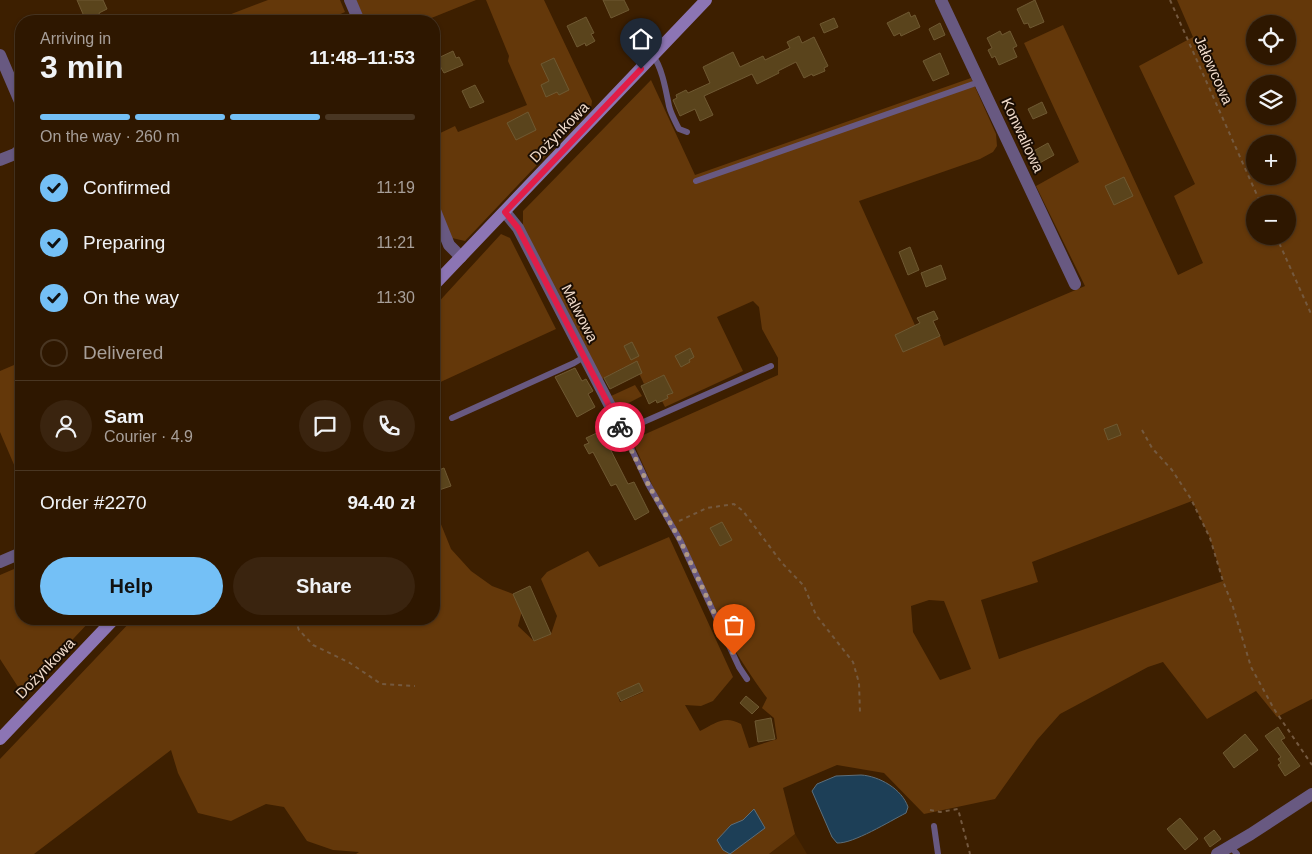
<!DOCTYPE html>
<html lang="en">
<head>
<meta charset="utf-8">
<style>
	:root { --surface:#2e1700; --page:#3a240f; --text:#f1f3f6; --muted:#a79f99; --line:#493622; --accent:#74c0f6 }
	body { margin:0; font-family:Arial,sans-serif; background:var(--page); color:var(--text); height:100vh; display:flex; flex-direction:column; font-size:19px; white-space:nowrap }
	* { box-sizing:border-box; margin:0 }
	p { font-size:16px; color:var(--muted) }
	.icon { flex:none; width:28px; height:28px; fill:none; stroke:currentColor; stroke-width:2; stroke-linecap:round; stroke-linejoin:round }
	.map { position:relative; flex:1; overflow:hidden }
	.details { position:absolute; left:15px; top:15px; width:425px; height:610px; display:flex; flex-direction:column; background:var(--surface); border-radius:20px; box-shadow:0 1px 4px #0004,0 0 0 1px var(--line) }
	.details>* { flex:none }
	.fabs { position:absolute; left:1246px; top:15px; display:grid; gap:10px }
	.fabs a { display:grid; place-items:center; width:50px; height:50px; border-radius:50%; background:var(--surface); box-shadow:0 1px 4px #0004,0 0 0 1px var(--line); font-size:25px }
	.pin { position:absolute; display:grid; place-items:center; width:42px; height:42px; color:#fff; margin:-51px -21px; border-radius:50% 50% 50% 0; rotate:-45deg; box-shadow:0 0 5px #0007 }
	.pin .icon { rotate:45deg }
	.courier { position:absolute; display:grid; place-items:center; width:50px; height:50px; margin:-25px; border:4px solid #e11d48; border-radius:50%; background:#fff; color:#222; box-shadow:0 1px 6px #0007 }
	.head em { font-style:normal; font-weight:700 }
	.head div { display:flex; flex-direction:column-reverse }
	.head { display:flex; align-items:center; justify-content:space-between; height:85px; padding:0 25px }
	h1 { font-size:32px; font-weight:700; line-height:38px }
	.bar { display:grid; grid-template-columns:repeat(4,1fr); gap:8px 5px; align-content:center; height:60px; padding:0 25px }
	.bar i { height:6px; border-radius:4px; background:var(--line) }
	.bar .current { background:var(--accent) }
	.bar p { grid-column:span 4 }
	.line { display:flex; align-items:center; gap:12px; padding:0 25px; border-top:1px solid var(--line) }
	.line div { flex:1 }
	.round { display:grid; place-items:center; flex:none; width:52px; height:52px; border-radius:26px; background:var(--page) }
	ol { padding:0 25px; list-style:none }
	li { display:flex; align-items:center; gap:15px; height:55px }
	li p { margin-inline-start:auto }
	li .icon { padding:5px; border-radius:50%; background:var(--accent); color:#111; stroke-width:4 }
	li:last-child { color:var(--muted) }
	li i { width:28px; height:28px; border:2px solid var(--line); border-radius:50% }
	.primary-button { display:flex; gap:10px; margin-top:auto; padding:10px 25px }
	.primary-button a { flex:1; height:58px; border-radius:30px; background:var(--accent); color:#111; font-size:20px; font-weight:700; line-height:58px; text-align:center }
	.primary-button a+a { background:var(--page); color:var(--text) }
	.map>svg:first-child { display:block }
	.built { fill:#4a2600 }
	.green { fill:#64380a; fill-rule:evenodd }
	.water { fill:#1d3f57; stroke:#5c6e7a }
	.building { fill:#5a441c; stroke:#6f5932 }
	.lines { fill:none; stroke-linecap:round; stroke-linejoin:round }
	.path { stroke:#74593f; stroke-width:2; stroke-dasharray:4 4; stroke-linecap:butt }
	.lane { stroke:#685981; stroke-width:6 }
	.street { stroke:#685981; stroke-width:12 }
	.secondary { stroke:#8c75b4; stroke-width:12 }
	.done { stroke:#b19984; stroke-width:5; stroke-dasharray:0 9 }
	.route { stroke:#e11d48; stroke-width:6 }
	.labels { text-anchor:middle; dominant-baseline:central; stroke-width:4; stroke-linejoin:round; paint-order:stroke }
	.street-label { font-size:15px; fill:#f0dbcb; stroke:#1a0d03 }
</style>
</head>
<body>
<div class="map">
<svg width="1312" height="854" viewBox="0 0 1312 854">
	<rect width="100%" height="100%" fill="#3d1f00"/>
	<path class="built" d="M795,834L807,854H769Z"/>
	<path class="green" d="M268,0H340L345,12L325,21H213Z
		M356,0H476L424,21H365Z
		M486,0H544L592,101L591,108L465,241L452,238L434,194V136L455,126L458,132L527,105L508,61L509,56Z
		M1177,0H1312V699L1277,717L1256,691L1207,719L1163,662L1148,667L1060,714L1037,740L995,799L924,814L884,773L837,765L783,788L795,834L769,854H356L359,852L333,850L307,841L284,807L266,804L231,821L198,813L178,773L171,750L34,854H0V759L133,619H434V507L451,549L471,571L492,586L513,594L522,611L518,626L534,641L551,634L557,616L541,579L547,572L588,551L599,567L669,537L733,677L713,701L701,706L685,705L700,731C716,723 724,715 741,724L749,748L777,739L774,718L762,708L767,698C711,623 671,526 632,440L778,375V358L762,329L759,307L753,301L717,317L743,371L665,407L662,401L668,398L667,395L673,393L664,375L644,384L638,371L625,367L602,379L523,226V211L651,80L695,175L971,78L996,134L997,146L993,152L980,159L859,201L923,343L940,336L944,346L1085,286L1036,186L1079,162L1024,43L1063,25L1178,275L1203,263L1174,196L1195,184L1139,66L1193,37ZM1255,24H1288V56H1255ZM1255,84H1288V116H1255ZM1255,144H1288V176H1255ZM1255,204H1288V236H1255ZM1192,501L1210,538L1223,581L999,659L981,600L1038,582L1032,562ZM929,600L944,601L971,669L940,680L913,632L911,606ZM639,683L643,692L620,702L617,693Z
		M501,234L510,238L556,329L434,385V307Z
		M21,362V481L0,432V371Z
		M635,385L642,396L617,409L611,396Z
		M21,566V619H92L22,693L0,659V575Z"/>
	<path class="water" d="M861,775C879,776 902,789 908,807L906,813C890,821 853,844 837,843L832,837L812,791L817,784L836,776Z
		M754,809L765,828L730,854L723,850L717,840L731,825L743,820Z"/>
	<path class="building" d="M77,0H103L107,9L99,13L102,21H86Z
		M603,0H624L629,10L611,18Z
		M1035,0L1044,22L1030,28L1028,23L1024,24L1017,9Z
		M909,12L911,17L915,15L920,27L901,36L900,33L894,36L887,23Z
		M586,17L594,33L591,34L595,41L586,46L585,43L577,47L567,26Z
		M834,18L838,27L824,33L820,24Z
		M940,23L945,35L934,40L929,29Z
		M1000,31L1002,35L1010,31L1017,46L1013,48L1017,57L999,65L995,56L992,58L988,50L992,48L987,38Z
		M799,36L802,43L814,37L828,66L824,68L825,71L813,76L812,74L804,78L796,62L778,71L779,73L757,84L752,74L704,96L713,115L700,121L695,109L680,116L673,100L677,98L676,95L686,90L688,93L710,83L703,67L733,52L740,67L763,56L765,60L790,48L787,42Z
		M453,51L456,58L459,57L463,65L444,73L436,59Z
		M940,53L949,74L933,81L923,61Z
		M554,58L569,90L559,95L557,92L546,97L541,85L549,81L541,64Z
		M475,85L484,102L470,108L462,91Z
		M1042,102L1047,113L1033,119L1028,109Z
		M528,112L536,130L516,140L507,123Z
		M1048,143L1054,155L1036,165L1030,153Z
		M1124,177L1133,196L1114,205L1105,186Z
		M910,247L919,270L908,275L899,252Z
		M941,265L946,279L926,287L921,273Z
		M934,311L938,319L933,321L940,336L903,352L895,335L920,323L917,318Z
		M632,342L639,356L631,360L624,346Z
		M690,348L694,357L689,360L690,362L681,367L675,356Z
		M637,361L642,373L610,389L604,378Z
		M575,368L582,381L586,379L593,391L588,394L595,407L577,417L555,377Z
		M664,375L673,393L667,395L668,398L662,401L657,403L656,400L649,404L641,386Z
		M1117,424L1121,435L1108,440L1104,429Z
		M601,431L628,484L634,482L649,512L635,520L616,484L611,486L593,452L589,454L584,445L589,443L586,438Z
		M444,468L451,486L436,491L434,484V472Z
		M722,522L732,540L720,546L710,528Z
		M530,586L551,634L534,641L513,594Z
		M639,683L643,691L621,701L617,693Z
		M746,696L759,707L752,714L740,703Z
		M771,718L775,739L758,742L755,721Z
		M1278,727L1285,738L1281,740L1300,766L1285,776L1278,765L1281,763L1278,759L1281,757L1265,736Z
		M1245,734L1258,750L1234,768L1223,753Z
		M1180,818L1198,839L1185,850L1167,829Z
		M1214,830L1221,839L1210,847L1204,838Z"/>
	<g class="lines">
		<path class="path" d="M1170,0L1261,204
			M1276,236L1312,316
			M1142,430L1152,448L1172,470L1191,499L1210,538L1223,581L1233,607L1251,667L1274,709L1312,765
			M679,521L707,508L734,504L743,511L782,563L804,586L816,615L853,662L859,683L860,713
			M295,619L299,630L313,645L350,663L381,684L415,686
			M930,810L940,812L958,809L970,854"/>
		<path class="lane" d="M653,56C662,67 666,91 669,106C671,114 675,121 679,129L687,132
			M696,181L979,82
			M452,418L574,363L584,357
			M747,679L739,667L680,540L648,484L623,431L771,366
			M934,826L938,854
			M1230,846L1237,854"/>
		<path class="street" d="M350,0L359,21
			M941,0L1075,284
			M0,55L21,104
			M0,160L15,154L21,149
			M434,208L449,245L461,257
			M505,212L518,228L623,431
			M0,562L21,553
			M1217,854L1251,834L1312,794"/>
		<path class="secondary" d="M434,285L706,0
			M0,739L114,619"/>
	</g>
	<g class="lines">
		<path class="done" d="M620,427L648,484L680,540L734,655"/>
		<path class="route" d="M620,427L518,228L505,212L641,69"/>
	</g>
	<g class="labels">
		<g class="street-label">
			<text transform="translate(1214 70) rotate(66)">Jałowcowa</text>
			<text transform="translate(559 132) rotate(-46)">Dożynkowa</text>
			<text transform="translate(1023 135) rotate(65)">Konwaliowa</text>
			<text transform="translate(580 313) rotate(63)">Malwowa</text>
			<text transform="translate(45 668) rotate(-46)">Dożynkowa</text>
		</g>
	</g>
</svg>
<div class="fabs">
<a><svg class="icon" aria-label="locate" viewBox="0 0 24 24"><circle cx="12" cy="12" r="6"/><path d="M12 2v4M12 18v4M2 12h4M18 12h4"/></svg></a>
<a><svg class="icon" aria-label="layers" viewBox="0 0 24 24"><path d="M12 4l9 5-9 5-9-5zM3 14l9 5 9-5"/></svg></a>
<a>+</a>
<a>−</a>
</div>
<div class="pin" style="left:734px;top:655px;background:#ea580c"><svg class="icon" aria-label="bag" viewBox="0 0 24 24"><path d="M5 8h14l-1 12H6zM9 8a3 3 0 0 1 6 0"/></svg></div>
<div class="pin" style="left:641px;top:69px;background:#1f2937"><svg class="icon" aria-label="home" viewBox="0 0 24 24"><path d="M3 11l9-7 9 7M6 9v11h12V9"/></svg></div>
<div class="courier" style="left:620px;top:427px"><svg class="icon" aria-label="bike" viewBox="0 0 24 24"><circle cx="6" cy="16" r="4"/><circle cx="18" cy="16" r="4"/><path d="M6 16l4-8h5l3 8M10 8l3 8H6M13 5h3"/></svg></div>
<section class="details">
<div class="head"><div><h1>3 min</h1><p>Arriving in</p></div><em>11:48–11:53</em></div>
<div class="bar"><i class="current"></i><i class="current"></i><i class="current"></i><i></i><p>On the way · 260 m</p></div>
<ol>
<li><svg class="icon" aria-label="check" viewBox="0 0 24 24"><path d="M5 12l5 5 9-10"/></svg>Confirmed<p>11:19</p></li>
<li><svg class="icon" aria-label="check" viewBox="0 0 24 24"><path d="M5 12l5 5 9-10"/></svg>Preparing<p>11:21</p></li>
<li><svg class="icon" aria-label="check" viewBox="0 0 24 24"><path d="M5 12l5 5 9-10"/></svg>On the way<p>11:30</p></li>
<li><i></i>Delivered</li>
</ol>
<div class="line" style="height:90px"><a class="round"><svg class="icon" aria-label="person" viewBox="0 0 24 24"><circle cx="12" cy="8" r="4"/><path d="M4 21q1-7 8-7t8 7"/></svg></a><div><b>Sam</b><p>Courier · 4.9</p></div><a class="round"><svg class="icon" aria-label="chat" viewBox="0 0 24 24"><path d="M4 5h16v11H9l-5 4z"/></svg></a><a class="round"><svg class="icon" aria-label="phone" viewBox="0 0 24 24"><path d="M5 4h4l2 5-3 2q2 4 5 5l2-3 5 2v4C11 20 4 13 5 4z"/></svg></a></div>
<div class="line" style="height:65px"><div>Order #2270</div><b>94.40 zł</b></div>
<div class="primary-button"><a>Help</a><a>Share</a></div>
</section>
</div>
</body>
</html>
